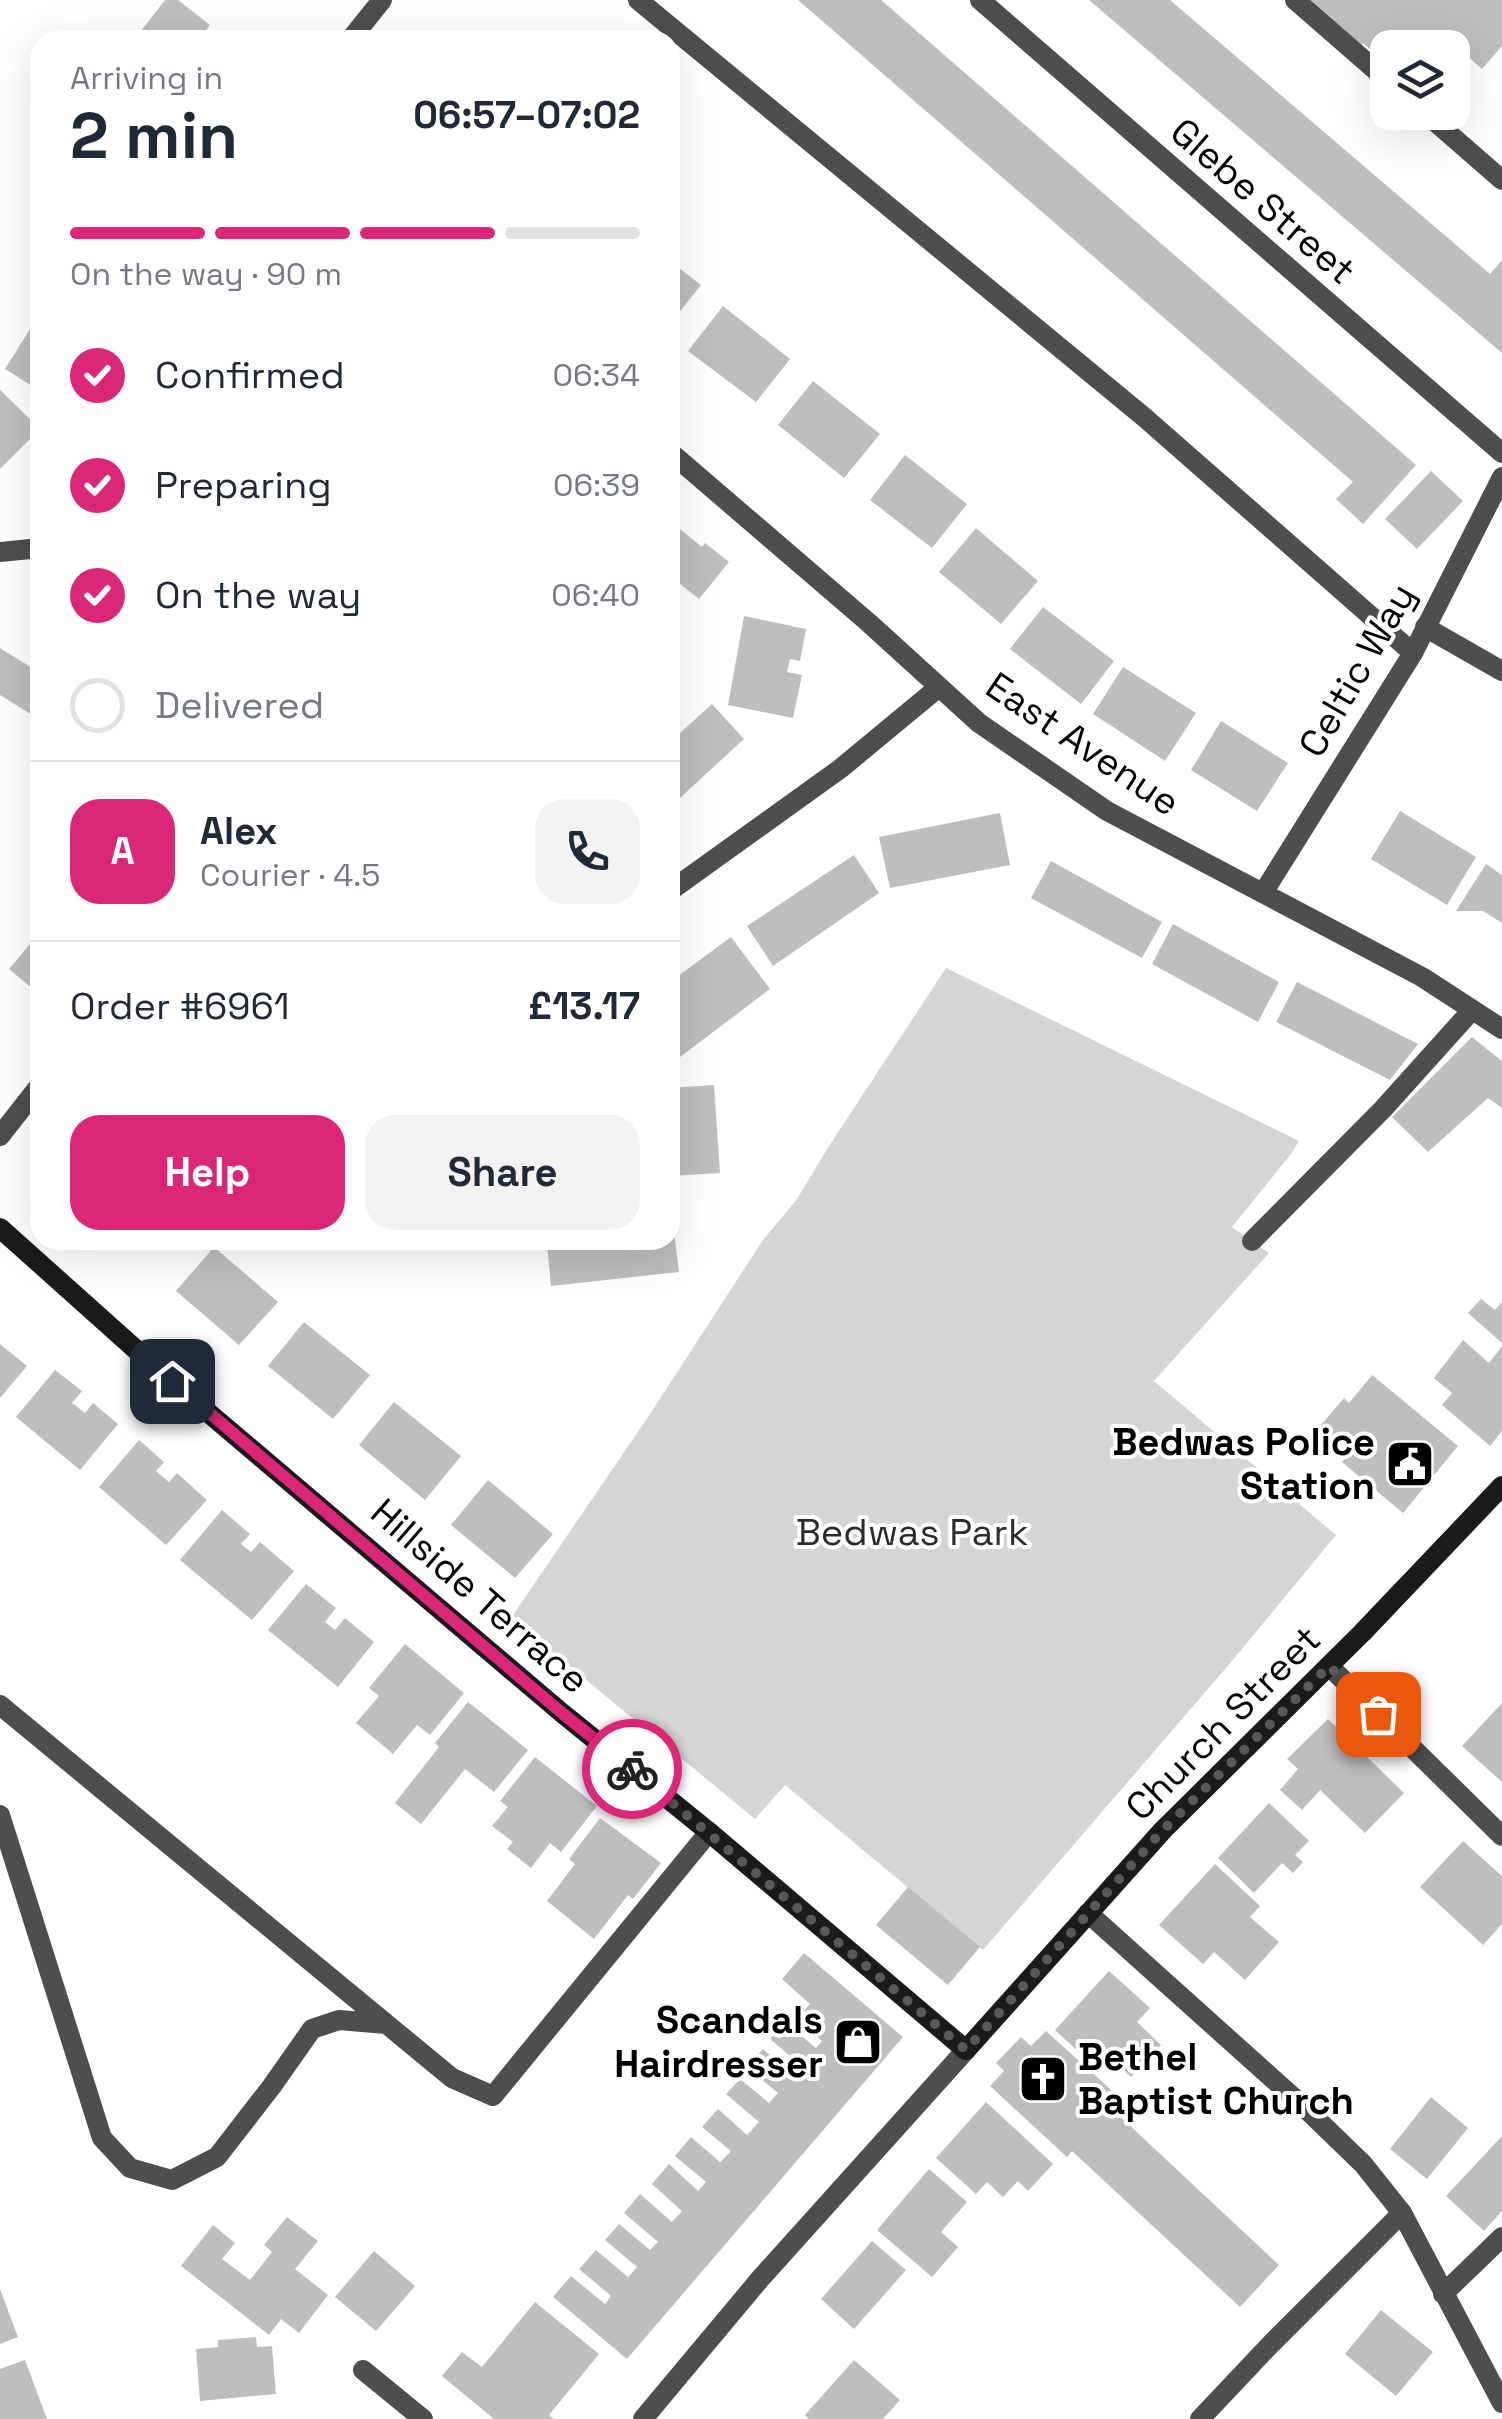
<!DOCTYPE html>
<html lang="en">
<head>
<meta charset="utf-8">
<style>
	:root { --surface:#fff; --page:#f2f2f3; --text:#1f2937; --muted:#747a83; --line:#e0e1e3; --accent:#db2777 }
	body { margin:0; font-family:"Space Grotesk",sans-serif; background:var(--page); color:var(--text); height:100vh; display:flex; flex-direction:column; font-size:38px; white-space:nowrap }
	* { box-sizing:border-box; margin:0 }
	p { font-size:32px; color:var(--muted) }
	.icon { flex:none; width:55px; height:55px; fill:none; stroke:currentColor; stroke-width:2; stroke-linecap:round; stroke-linejoin:round }
	.map { position:relative; flex:1; overflow:hidden }
	.details { position:absolute; left:30px; top:30px; width:650px; height:1220px; display:flex; flex-direction:column; background:var(--surface); border-radius:30px; box-shadow:0 10px 40px #0002 }
	.details>* { flex:none }
	.fabs { position:absolute; left:1370px; top:30px; display:grid; gap:20px }
	.fabs a { display:grid; place-items:center; width:100px; height:100px; border-radius:20px; background:var(--surface); box-shadow:0 10px 40px #0002; font-size:50px }
	.pin { position:absolute; display:grid; place-items:center; width:85px; height:85px; color:#fff; margin:-42px; border-radius:20px; box-shadow:0 5px 15px #0006 }
	.courier { position:absolute; display:grid; place-items:center; width:100px; height:100px; margin:-50px; border:8px solid #db2777; border-radius:50%; background:#fff; color:#222; box-shadow:0 2px 12px #0007 }
	.summary em { font-style:normal; font-weight:600 }
	.summary div { display:flex; flex-direction:column-reverse }
	.summary { display:flex; align-items:center; justify-content:space-between; height:170px; padding:0 40px }
	h1 { font-size:65px; font-weight:600; line-height:75px }
	.bar { display:grid; grid-template-columns:repeat(4,1fr); gap:15px 10px; align-content:center; height:120px; padding:0 40px }
	.bar i { height:12px; border-radius:8px; background:var(--line) }
	.bar .active { background:var(--accent) }
	.bar p { grid-column:span 4 }
	.line { display:flex; align-items:center; gap:25px; padding:0 40px; border-top:2px solid var(--line) }
	.line div { flex:1 }
	.round { display:grid; place-items:center; flex:none; width:105px; height:105px; border-radius:30px; background:var(--page) }
	ol { padding:0 40px; list-style:none }
	li { display:flex; align-items:center; gap:30px; height:110px }
	li p { margin-inline-start:auto }
	li .icon { padding:10px; border-radius:50%; background:var(--accent); color:#fff; stroke-width:4 }
	li:last-child { color:var(--muted) }
	li i { width:55px; height:55px; border:5px solid var(--line); border-radius:50% }
	.button { display:flex; gap:20px; margin-top:auto; padding:20px 40px }
	.button a { flex:1; height:115px; border-radius:30px; background:var(--accent); color:#fff; font-size:40px; font-weight:600; line-height:115px; text-align:center }
	.button a+a { background:var(--page); color:var(--text) }
	.map>svg:first-child { display:block }
	.green { fill:#d5d5d5 }
	.building { fill:#bebebe }
	.lines { fill:none; stroke-linecap:round; stroke-linejoin:round }
	.lane { stroke:#4e4e4e; stroke-width:20 }
	.street { stroke:#4e4e4e; stroke-width:20 }
	.secondary { stroke:#1b1b1b; stroke-width:20 }
	.done { stroke:#595959; stroke-width:10; stroke-dasharray:0 18 }
	.route { stroke:#db2777; stroke-width:12 }
	.labels { text-anchor:middle; dominant-baseline:central; stroke-width:8; stroke-linejoin:round; paint-order:stroke }
	.street-label { font-size:38px; fill:#000; stroke:#fff }
	.poi-label { font-size:38px; font-weight:bold; fill:#000; stroke:#fff; text-anchor:end }
	.park-label { font-size:38px; fill:#2c2c2c; stroke:#fff }
</style>
</head>
<body>
<div class="map">
<svg width="1502" height="2419" viewBox="0 0 1502 2419">
	<rect width="100%" height="100%" fill="#fff"/>
	<path class="green" d="M946,968L1299,1141L1291,1154L1232,1227L1269,1253L1154,1381L1336,1535L1232,1661L983,1950L785,1785L755,1819L511,1618L650,1414L763,1240L797,1199L829,1146Z"/>
	<path class="building" d="M165,0H178L210,25L204,33L212,40H152L141,31Z
		M798,0H881L1416,465L1363,524L1336,499L1353,482Z
		M1089,0H1170L1490,274L1502,260V353Z
		M1300,0H1502V46L1482,69L1464,53L1452,65V48H1388V65L1363,43L1358,49Z
		M670,261L701,285L670,324Z
		M723,306L790,359L756,402L688,351Z
		M40,313V391L5,369Z
		M813,381L880,434L844,478L778,425Z
		M0,390L40,429L0,469Z
		M905,455L967,504L932,548L870,500Z
		M1431,471L1463,501L1417,549L1385,519Z
		M670,521L702,547L705,543L729,562L699,599L670,576Z
		M976,528L1038,581L1001,624L939,572Z
		M1043,607L1114,661L1081,704L1010,649Z
		M744,616L806,629L800,661L790,659L787,672L802,675L793,718L728,705Z
		M0,648L40,673V720L0,695Z
		M1123,667L1196,713L1165,761L1093,714Z
		M712,704L744,739L670,807V742Z
		M1221,721L1288,763L1257,811L1191,770Z
		M1400,811L1476,857L1447,905L1371,859Z
		M1000,813L1010,865L890,888L879,837Z
		M854,855L879,893L773,966L747,926Z
		M1051,861L1162,922L1142,958L1031,898Z
		M1486,864L1502,875V923L1483,911H1456Z
		M1173,924L1279,982L1258,1022L1152,964Z
		M40,932V995L9,969Z
		M731,937L770,989L680,1057L670,1044V982Z
		M1297,982L1418,1044L1390,1080L1276,1022Z
		M1472,1037L1502,1061V1108L1488,1098L1428,1152L1392,1117Z
		M714,1085L720,1173L670,1176V1088Z
		M670,1231H674L679,1272L551,1286L547,1244L580,1240H670Z
		M214,1247L278,1302L239,1345L176,1291Z
		M1481,1299L1495,1310L1502,1302V1343L1468,1313Z
		M304,1322L370,1375L333,1419L268,1366Z
		M1463,1340L1489,1363L1502,1346V1431L1490,1446L1442,1405L1452,1393L1434,1378Z
		M0,1344L27,1366L0,1398Z
		M55,1370L82,1391L72,1403L76,1406L85,1413L93,1403L118,1424L80,1470L16,1417Z
		M1372,1375L1458,1446L1403,1513L1342,1462L1352,1450L1321,1425L1344,1398L1349,1403Z
		M394,1402L461,1456L425,1500L359,1445Z
		M139,1440L164,1462L156,1471L169,1482L177,1473L207,1500L166,1545L99,1487Z
		M488,1480L553,1534L515,1578L451,1525Z
		M222,1510L250,1534L241,1544L251,1552L260,1542L294,1571L252,1620L180,1560Z
		M306,1584L336,1608L325,1622L329,1625L335,1630L345,1618L374,1642L338,1687L268,1630Z
		M405,1644L464,1693L430,1735L417,1725L393,1754L356,1723L379,1696L369,1688Z
		M468,1702L528,1750L494,1792L465,1769L421,1824L395,1803L439,1747L435,1743Z
		M1502,1703V1782L1462,1746Z
		M1328,1719L1404,1793L1365,1833L1320,1790L1302,1810L1280,1790L1298,1769L1287,1759Z
		M535,1757L597,1806L561,1852L550,1843L531,1868L507,1849L513,1842L492,1826L508,1807L500,1801Z
		M1269,1803L1309,1841L1295,1855L1303,1862L1293,1873L1282,1863L1254,1893L1218,1858Z
		M600,1818L661,1863L633,1899L628,1895L594,1939L547,1901L575,1864L569,1859Z
		M1463,1841L1502,1876V1924L1483,1945L1420,1887Z
		M1215,1864L1260,1906L1250,1917L1279,1942L1245,1980L1214,1952L1203,1964L1159,1925Z
		M908,1887L980,1947L948,1985L876,1925Z
		M804,1953L903,2037L627,2359L553,2297L571,2276L605,2304L611,2296L579,2269L596,2250L628,2277L637,2267L605,2240L619,2224L650,2250L658,2242L624,2213L640,2194L672,2222L682,2211L652,2184L669,2164L698,2191L706,2182L675,2156L691,2137L720,2162L731,2151L702,2127L718,2109L747,2135L759,2122L726,2094L740,2079L769,2103L778,2093L747,2067L763,2049L794,2075L802,2066L770,2039L785,2022L816,2048L822,2041L797,2019L810,2004L782,1979Z
		M1109,1971L1150,2008L1137,2022L1161,2045L1131,2077L1108,2055L1096,2068L1055,2030Z
		M1046,2031L1119,2097L1110,2107L1279,2265L1240,2307L1072,2151L1067,2157L990,2086L1004,2071L996,2063L1021,2037L1031,2046Z
		M1431,2097L1468,2128L1427,2179L1390,2149Z
		M986,2102L1053,2164L1028,2191L1018,2181L1003,2197L987,2182L976,2194L936,2158Z
		M1502,2136V2211L1484,2231L1446,2196Z
		M929,2169L967,2202L941,2232L958,2247L932,2277L877,2230Z
		M287,2217L318,2241L295,2269L328,2295L299,2333L281,2319L269,2335L181,2266L213,2225L235,2243L222,2259L250,2280L272,2252L264,2245Z
		M872,2241L906,2270L854,2329L821,2299Z
		M374,2251L415,2286L376,2331L335,2297Z
		M0,2289L18,2337L0,2344Z
		M535,2302L599,2354L549,2415L554,2419H494L442,2376L462,2352L482,2367Z
		M1381,2310L1433,2352L1396,2396L1345,2354Z
		M256,2337L257,2347L272,2346L276,2394L200,2401L196,2349L218,2347V2340Z
		M25,2360L47,2419H0V2369Z
		M854,2360L900,2400L883,2419H809L805,2415Z"/>
	<g class="lines">
		<path class="lane" d="M638,0L1144,417L1413,653
			M1295,0L1388,81
			M1424,112L1502,180
			M1425,627L1502,671
			M1252,1241L1383,1109L1472,1010
			M0,1705L452,2078L493,2096L709,1832
			M0,1815L102,2138L130,2168L172,2180L217,2157L272,2086L312,2029L339,2020L386,2024
			M1200,2419L1267,2348L1402,2213"/>
		<path class="street" d="M980,0L1502,453
			M350,40L382,0
			M670,452L869,623L979,723L1107,811L1422,977L1502,1029
			M0,552L40,548
			M670,891L840,769L939,687
			M1263,893L1413,653L1502,477
			M0,1136L40,1085
			M1329,1666L1502,1836
			M1088,1913L1303,2106L1363,2164L1402,2213L1502,2403
			M1443,2294L1502,2237
			M363,2370L423,2419
			M643,2419L760,2279L966,2050"/>
		<path class="secondary" d="M0,1228L171,1381L562,1713L709,1832L966,2050L1163,1830L1362,1633L1502,1486"/>
	</g>
	<g class="lines">
		<path class="done" d="M632,1769L966,2050L1163,1830L1329,1666L1378,1714"/>
		<path class="route" d="M172,1381L562,1713L632,1769"/>
	</g>
	<defs>
		<g id="civic-square" transform="scale(2.5)"><rect x="-9" y="-9" width="18" height="18" rx="4" fill="#000" stroke="#fff"/><path d="M-.6-6.5H3V-4.5H.6V-3L4-1V1h2V6H-6V1h2V-1L-.6-3ZM-1.2 2.5V6h2.4V2.5Z" fill="#fff"/></g>
		<g id="shop-square" transform="scale(2.5)"><rect x="-9" y="-9" width="18" height="18" rx="4" fill="#000" stroke="#fff"/><path d="M-5-2.5h2.3a2.7 3.5 0 0 1 5.4 0H5L5.5 6h-11ZM-1.5-2.5h3a1.5 2.3 0 0 0-3 0Z" fill="#fff"/></g>
		<g id="church-square" transform="scale(2.5)"><rect x="-9" y="-9" width="18" height="18" rx="4" fill="#000" stroke="#fff"/><path d="M-1.2-6h2.4v3.5h3.3v2.4h-3.3V6h-2.4V-.1h-3.3v-2.4h3.3Z" fill="#fff"/></g>
	</defs>
	<g fill-rule="evenodd">
		<use href="#civic-square" x="1410" y="1464"/>
		<use href="#shop-square" x="858" y="2042"/>
		<use href="#church-square" x="1043" y="2079"/>
	</g>
	<g class="labels">
		<g class="street-label">
			<text transform="translate(1263 201) rotate(41)">Glebe Street</text>
			<text transform="translate(1357 670) rotate(-60)">Celtic Way</text>
			<text transform="translate(1083 744) rotate(34)">East Avenue</text>
			<text transform="translate(480 1596) rotate(41)">Hillside Terrace</text>
			<text transform="translate(1223 1723) rotate(-45)">Church Street</text>
		</g>
		<g class="poi-label">
			<text x="1375" y="1442">Bedwas Police<tspan x="1375" dy="44">Station</tspan></text>
			<text x="823" y="2020">Scandals<tspan x="823" dy="44">Hairdresser</tspan></text>
			<text x="1078" y="2057" text-anchor="start">Bethel<tspan x="1078" dy="44">Baptist Church</tspan></text>
		</g>
		<g class="park-label">
			<text x="912" y="1532">Bedwas Park</text>
		</g>
	</g>
</svg>
<div class="fabs">
<a><svg class="icon" aria-label="layers" viewBox="0 0 24 24"><path d="M12 4l9 5-9 5-9-5zM3 14l9 5 9-5"/></svg></a>
</div>
<div class="pin" style="left:1378px;top:1714px;background:#ea580c"><svg class="icon" aria-label="bag" viewBox="0 0 24 24"><path d="M5 8h14l-1 12H6zM9 8a3 3 0 0 1 6 0"/></svg></div>
<div class="pin" style="left:172px;top:1381px;background:#1f2937"><svg class="icon" aria-label="home" viewBox="0 0 24 24"><path d="M3 11l9-7 9 7M6 9v11h12V9"/></svg></div>
<div class="courier" style="left:632px;top:1769px"><svg class="icon" aria-label="bike" viewBox="0 0 24 24"><circle cx="6" cy="16" r="4"/><circle cx="18" cy="16" r="4"/><path d="M6 16l4-8h5l3 8M10 8l3 8H6M13 5h3"/></svg></div>
<section class="details">
<div class="summary"><div><h1>2 min</h1><p>Arriving in</p></div><em>06:57–07:02</em></div>
<div class="bar"><i class="active"></i><i class="active"></i><i class="active"></i><i></i><p>On the way · 90 m</p></div>
<ol>
<li><svg class="icon" aria-label="check" viewBox="0 0 24 24"><path d="M5 12l5 5 9-10"/></svg>Confirmed<p>06:34</p></li>
<li><svg class="icon" aria-label="check" viewBox="0 0 24 24"><path d="M5 12l5 5 9-10"/></svg>Preparing<p>06:39</p></li>
<li><svg class="icon" aria-label="check" viewBox="0 0 24 24"><path d="M5 12l5 5 9-10"/></svg>On the way<p>06:40</p></li>
<li><i></i>Delivered</li>
</ol>
<div class="line" style="height:180px"><b class="round" style="background:var(--accent);color:#fff">A</b><div><b>Alex</b><p>Courier · 4.5</p></div><a class="round"><svg class="icon" aria-label="phone" viewBox="0 0 24 24"><path d="M5 4h4l2 5-3 2q2 4 5 5l2-3 5 2v4C11 20 4 13 5 4z"/></svg></a></div>
<div class="line" style="height:130px"><div>Order #6961</div><b>£13.17</b></div>
<div class="button"><a>Help</a><a>Share</a></div>
</section>
</div>
</body>
</html>
